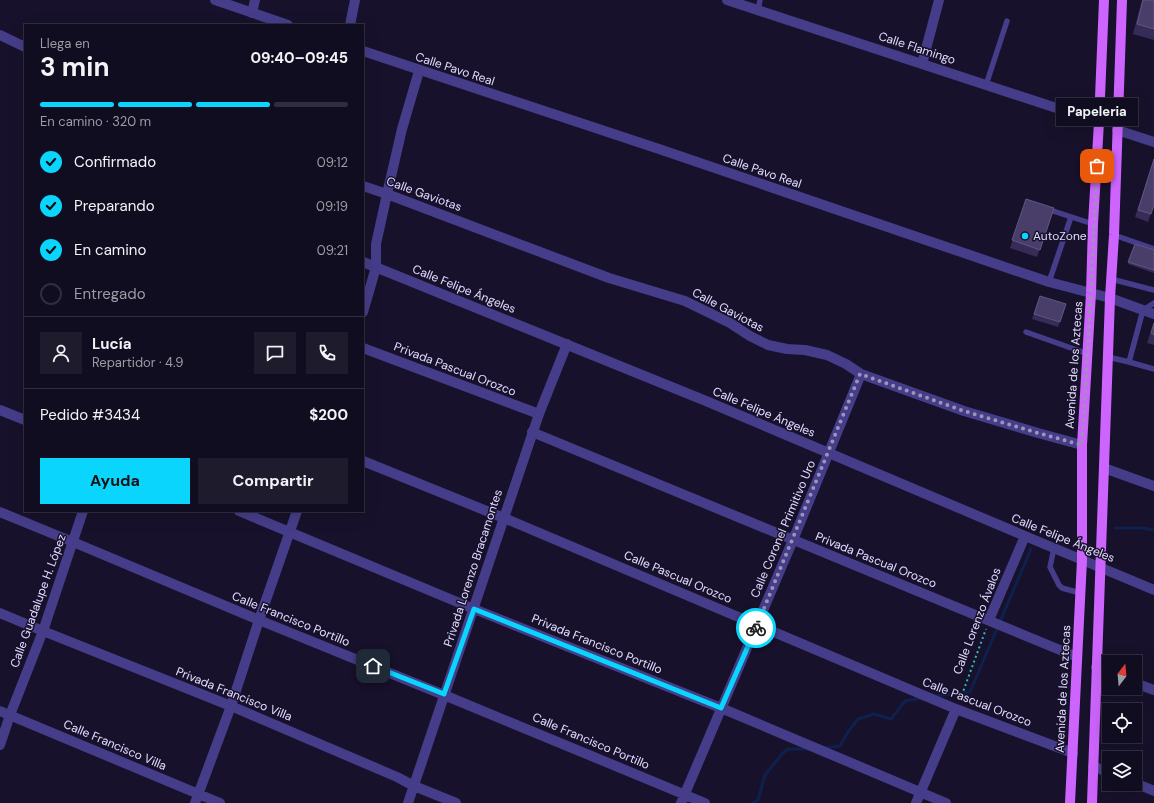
<!DOCTYPE html>
<html lang="es">
<head>
<meta charset="utf-8">
<style>
	:root { --surface:#110d20; --page:#1e1b2d; --text:#f1f3f6; --muted:#9c9ca5; --line:#302d3e; --accent:#0ad5fc }
	body { margin:0; font-family:"DM Sans",sans-serif; background:var(--page); color:var(--text); height:100vh; display:flex; flex-direction:column; font-size:15px; white-space:nowrap }
	* { box-sizing:border-box; margin:0 }
	p { font-size:13px; color:var(--muted) }
	.icon { flex:none; width:22px; height:22px; fill:none; stroke:currentColor; stroke-width:2; stroke-linecap:round; stroke-linejoin:round }
	.map { position:relative; flex:1; overflow:hidden }
	.panel { position:absolute; left:24px; top:24px; width:340px; height:488px; display:flex; flex-direction:column; background:var(--surface); border-radius:0px; box-shadow:0 4px 16px #0002,0 0 0 1px var(--line) }
	.panel>* { flex:none }
	.needle { width:26px; rotate:16deg }
	.buttons { position:absolute; left:1102px; top:655px; display:grid; gap:8px }
	.buttons a { display:grid; place-items:center; width:40px; height:40px; border-radius:0px; background:var(--surface); box-shadow:0 4px 16px #0002,0 0 0 1px var(--line); font-size:20px }
	.pin { position:absolute; display:grid; place-items:center; width:34px; height:34px; color:#fff; margin:-17px; border-radius:8px; box-shadow:0 2px 6px #0006 }
	.courier { position:absolute; display:grid; place-items:center; width:40px; height:40px; margin:-20px; border:3px solid #0ad5fc; border-radius:50%; background:#fff; color:#222; box-shadow:0 1px 5px #0007 }
	.bubble { position:absolute; height:28px; border-radius:0px; background:var(--surface); box-shadow:0 4px 16px #0002,0 0 0 1px var(--line); font-size:13px; font-weight:700; line-height:28px; text-align:center }
	.head em { font-style:normal; font-weight:700 }
	.head div { display:flex; flex-direction:column-reverse }
	.head { display:flex; align-items:center; justify-content:space-between; height:68px; padding:0 16px }
	h1 { font-size:26px; font-weight:700; line-height:30px }
	.bar { display:grid; grid-template-columns:repeat(4,1fr); gap:6px 4px; align-content:center; height:48px; padding:0 16px }
	.bar i { height:5px; border-radius:3px; background:var(--line) }
	.bar .current { background:var(--accent) }
	.bar p { grid-column:span 4 }
	.line { display:flex; align-items:center; gap:10px; padding:0 16px; border-top:1px solid var(--line) }
	.line div { flex:1 }
	.round { display:grid; place-items:center; flex:none; width:42px; height:42px; border-radius:0px; background:var(--page) }
	ol { padding:0 16px; list-style:none }
	li { display:flex; align-items:center; gap:12px; height:44px }
	li p { margin-inline-start:auto }
	li .icon { padding:4px; border-radius:50%; background:var(--accent); color:#111; stroke-width:4 }
	li:last-child { color:var(--muted) }
	li i { width:22px; height:22px; border:2px solid var(--line); border-radius:50% }
	.primary-button { display:flex; gap:8px; margin-top:auto; padding:8px 16px }
	.primary-button a { flex:1; height:46px; border-radius:0px; background:var(--accent); color:#111; font-size:16px; font-weight:700; line-height:46px; text-align:center }
	.primary-button a+a { background:var(--page); color:var(--text) }
	.map>svg:first-child { display:block }
	.lines { fill:none; stroke-linecap:round; stroke-linejoin:round }
	.stream { stroke:#0e214d; stroke-width:3 }
	.path { stroke:#32bbbc; stroke-width:2; stroke-dasharray:2 3; stroke-linecap:butt }
	.service { stroke:#453d89; stroke-width:5.5 }
	.minor { stroke:#453d89; stroke-width:10 }
	.tertiary { stroke:#453d89; stroke-width:10 }
	.primary { stroke:#cd64fd; stroke-width:10 }
	.wall { fill:#372b58 }
	.building { fill:#493e6a; stroke:#615781 }
	.done { stroke:#9b94b5; stroke-width:4; stroke-dasharray:0 7.2 }
	.route { stroke:#0ad5fc; stroke-width:5 }
	.poi-dot { fill:#0ad5fc; stroke:#17112b; stroke-width:1.5 }
	.labels { text-anchor:middle; dominant-baseline:central; stroke-width:3; stroke-linejoin:round; paint-order:stroke }
	.street-label { font-size:12px; fill:#e2dbff; stroke:#17112b }
	.poi-label { font-size:12px; fill:#e2dbff; stroke:#17112b; text-anchor:start }
</style>
</head>
<body>
<div class="map">
<svg width="1154" height="803" viewBox="0 0 1154 803">
	<rect width="100%" height="100%" fill="#17112b"/>
	<g class="lines">
		<path class="stream" d="M1115,528H1142L1154,530
			M934,696L970,692L1031,549
			M824,748L840,746L848,732L858,719L874,714L891,719L905,701L921,698
			M753,803L758,800L765,775L782,754L788,749H808"/>
		<path class="path" d="M960,700L986,629"/>
		<path class="service" d="M758,10L760,0
			M986,85L1007,21
			M1047,209L1093,224
			M1114,235L1154,249
			M1111,279L1154,290
			M1049,282L1071,217
			M1026,332L1088,354
			M1108,357L1129,362L1154,369
			M1129,362L1143,310L1154,303
			M1054,548L1050,567L1059,585L1062,588L1080,593"/>
		<path class="minor" d="M727,0L1099,122
			M252,13L255,0
			M350,25L355,0
			M0,35L25,47
			M922,64L939,0
			M1117,130L1154,142
			M363,186L387,194L609,278L685,301L730,323L750,336L768,345L787,349L805,350L827,355L846,364L861,374L964,411L1038,433L1082,445
			M363,262L706,401L1025,536L1154,590
			M363,312L376,267V244L387,194L402,129L419,71
			M363,348L539,414
			M0,410L25,420
			M532,432L1077,657
			M363,461L504,518L956,709L1073,753
			M1104,468L1154,486
			M239,511L474,609L721,708L946,803
			M0,512L73,542L259,620L444,695L705,803
			M0,613L43,631L231,706L397,777L414,786L456,803
			M989,620L1025,536
			M1096,667L1109,672
			M1135,683L1154,690
			M0,711L220,803
			M0,745L10,715L43,631L83,511
			M1093,766L1109,773
			M1135,783L1154,791
			M195,803L231,706L259,620L297,511
			M408,803L539,414L567,344
			M681,803L793,540L861,374
			M916,803L956,709"/>
		<path class="tertiary" d="M215,0L288,25
			M363,51L659,149L1049,282L1110,298L1154,314"/>
		<path class="primary" d="M1070,803L1082,560V445L1091,293L1093,224L1099,122L1104,0
			M1092,803L1110,298L1114,235L1122,0"/>
	</g>
	<path class="wall" d="M1142,0H1154V40L1133,34Z
		M1154,159V205L1148,222L1135,217Z
		M1026,199L1054,208L1037,257L1010,248Z
		M1135,244L1154,250V273L1128,264Z
		M1040,296L1066,304L1058,327L1032,319Z
		M1154,322V345L1147,343Z"/>
	<path class="building" d="M1143,0H1154V29L1137,24Z
		M1154,159V205L1151,214L1138,210Z
		M1026,199L1054,208L1040,250L1012,240Z
		M1135,244L1154,250V270L1128,262Z
		M1040,296L1066,304L1060,322L1034,314Z
		M1154,323V335L1151,333Z"/>
	<g class="lines">
		<path class="done" d="M756,628L860,374L964,411L1038,433L1082,445L1091,293L1094,224L1097,166"/>
		<path class="route" d="M373,666L444,694L474,609L721,708L756,628"/>
	</g>
	<circle class="poi-dot" cx="1025" cy="236" r="4"/>
	<g class="labels">
		<g class="street-label">
			<text transform="translate(917 48) rotate(18)">Calle Flamingo</text>
			<text transform="translate(455 69) rotate(18)">Calle Pavo Real</text>
			<text transform="translate(762 171) rotate(19)">Calle Pavo Real</text>
			<text transform="translate(424 194) rotate(20)">Calle Gaviotas</text>
			<text transform="translate(464 289) rotate(22)">Calle Felipe Ángeles</text>
			<text transform="translate(728 310) rotate(28)">Calle Gaviotas</text>
			<text transform="translate(1074 365) rotate(-86)">Avenida de los Aztecas</text>
			<text transform="translate(455 369) rotate(21)">Privada Pascual Orozco</text>
			<text transform="translate(764 412) rotate(23)">Calle Felipe Ángeles</text>
			<text transform="translate(783 529) rotate(-67)">Calle Coronel Primitivo Uro</text>
			<text transform="translate(1063 538) rotate(22)">Calle Felipe Ángeles</text>
			<text transform="translate(876 560) rotate(22)">Privada Pascual Orozco</text>
			<text transform="translate(473 568) rotate(-72)">Privada Lorenzo Bracamontes</text>
			<text transform="translate(678 577) rotate(23)">Calle Pascual Orozco</text>
			<text transform="translate(38 601) rotate(-70)">Calle Guadalupe H. López</text>
			<text transform="translate(291 619) rotate(22)">Calle Francisco Portillo</text>
			<text transform="translate(977 621) rotate(-69)">Calle Lorenzo Ávalos</text>
			<text transform="translate(597 644) rotate(22)">Privada Francisco Portillo</text>
			<text transform="translate(1063 689) rotate(-87)">Avenida de los Aztecas</text>
			<text transform="translate(234 694) rotate(22)">Privada Francisco Villa</text>
			<text transform="translate(977 702) rotate(21)">Calle Pascual Orozco</text>
			<text transform="translate(591 741) rotate(23)">Calle Francisco Portillo</text>
			<text transform="translate(115 745) rotate(23)">Calle Francisco Villa</text>
		</g>
		<g class="poi-label">
			<text x="1033" y="236">AutoZone</text>
		</g>
	</g>
</svg>
<div class="buttons">
<a><svg class="needle" viewBox="-14 -14 28 28"><path d="M0-13l5 13h-10z" fill="#e53935"/><path d="M0 13l5-13h-10z" fill="#9c9ca5"/></svg></a>
<a><svg class="icon" aria-label="locate" viewBox="0 0 24 24"><circle cx="12" cy="12" r="6"/><path d="M12 2v4M12 18v4M2 12h4M18 12h4"/></svg></a>
<a><svg class="icon" aria-label="layers" viewBox="0 0 24 24"><path d="M12 4l9 5-9 5-9-5zM3 14l9 5 9-5"/></svg></a>
</div>
<div class="pin" style="left:1097px;top:166px;background:#ea580c"><svg class="icon" aria-label="bag" viewBox="0 0 24 24"><path d="M5 8h14l-1 12H6zM9 8a3 3 0 0 1 6 0"/></svg></div>
<div class="pin" style="left:373px;top:666px;background:#1f2937"><svg class="icon" aria-label="home" viewBox="0 0 24 24"><path d="M3 11l9-7 9 7M6 9v11h12V9"/></svg></div>
<div class="courier" style="left:756px;top:628px"><svg class="icon" aria-label="bike" viewBox="0 0 24 24"><circle cx="6" cy="16" r="4"/><circle cx="18" cy="16" r="4"/><path d="M6 16l4-8h5l3 8M10 8l3 8H6M13 5h3"/></svg></div>
<div class="bubble" style="left:1056px;top:98px;width:82px">Papeleria</div>
<section class="panel">
<div class="head"><div><h1>3 min</h1><p>Llega en</p></div><em>09:40–09:45</em></div>
<div class="bar"><i class="current"></i><i class="current"></i><i class="current"></i><i></i><p>En camino · 320 m</p></div>
<ol>
<li><svg class="icon" aria-label="check" viewBox="0 0 24 24"><path d="M5 12l5 5 9-10"/></svg>Confirmado<p>09:12</p></li>
<li><svg class="icon" aria-label="check" viewBox="0 0 24 24"><path d="M5 12l5 5 9-10"/></svg>Preparando<p>09:19</p></li>
<li><svg class="icon" aria-label="check" viewBox="0 0 24 24"><path d="M5 12l5 5 9-10"/></svg>En camino<p>09:21</p></li>
<li><i></i>Entregado</li>
</ol>
<div class="line" style="height:72px"><a class="round"><svg class="icon" aria-label="person" viewBox="0 0 24 24"><circle cx="12" cy="8" r="4"/><path d="M4 21q1-7 8-7t8 7"/></svg></a><div><b>Lucía</b><p>Repartidor · 4.9</p></div><a class="round"><svg class="icon" aria-label="chat" viewBox="0 0 24 24"><path d="M4 5h16v11H9l-5 4z"/></svg></a><a class="round"><svg class="icon" aria-label="phone" viewBox="0 0 24 24"><path d="M5 4h4l2 5-3 2q2 4 5 5l2-3 5 2v4C11 20 4 13 5 4z"/></svg></a></div>
<div class="line" style="height:52px"><div>Pedido #3434</div><b>$200</b></div>
<div class="primary-button"><a>Ayuda</a><a>Compartir</a></div>
</section>
</div>
</body>
</html>
